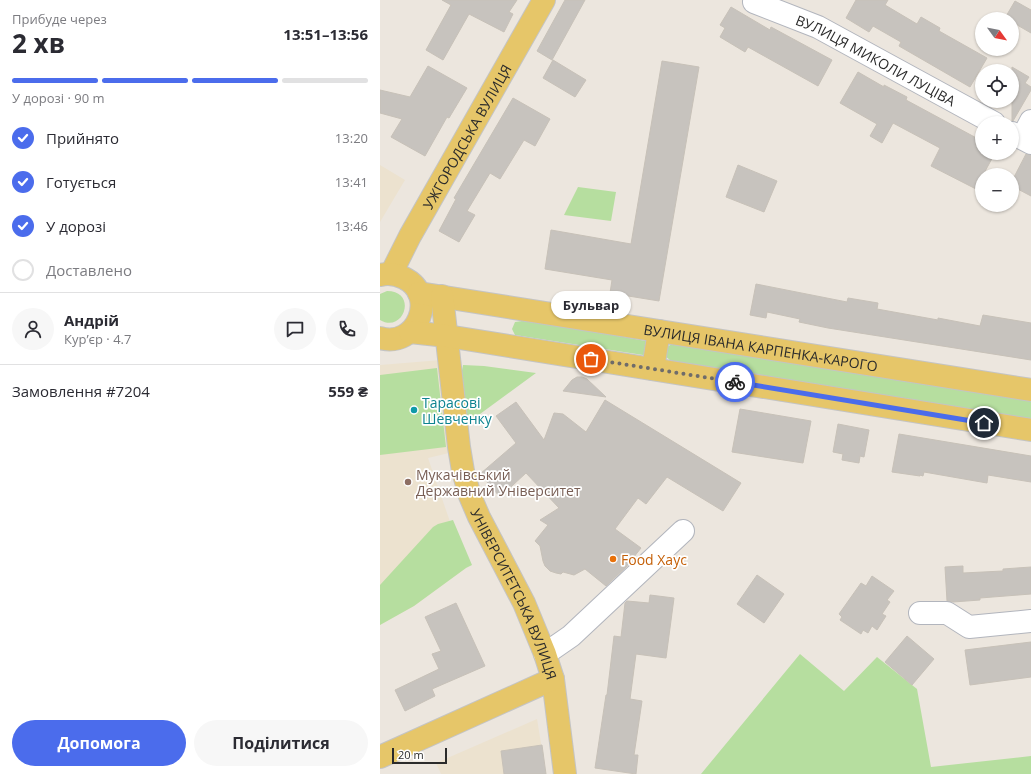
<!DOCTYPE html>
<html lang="uk">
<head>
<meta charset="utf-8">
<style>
	:root { --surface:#fff; --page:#f7f7f7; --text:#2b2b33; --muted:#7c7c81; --line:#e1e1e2; --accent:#4b6cec }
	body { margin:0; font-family:"Open Sans",sans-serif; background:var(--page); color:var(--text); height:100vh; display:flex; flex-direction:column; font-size:15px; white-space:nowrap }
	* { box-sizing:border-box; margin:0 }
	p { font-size:13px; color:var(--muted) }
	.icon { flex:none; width:22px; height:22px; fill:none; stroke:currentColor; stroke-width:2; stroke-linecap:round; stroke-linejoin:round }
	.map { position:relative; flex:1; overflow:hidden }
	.side { display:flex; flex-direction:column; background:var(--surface); width:380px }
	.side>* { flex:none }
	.needle { width:26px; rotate:123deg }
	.tools { position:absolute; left:595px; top:12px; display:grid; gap:8px }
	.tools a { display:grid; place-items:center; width:44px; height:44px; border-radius:50%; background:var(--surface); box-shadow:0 1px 3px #0004; font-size:20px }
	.scale { position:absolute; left:12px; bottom:10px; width:55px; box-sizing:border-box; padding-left:4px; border:2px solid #2b2b2b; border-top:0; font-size:11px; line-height:14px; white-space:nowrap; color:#2b2b2b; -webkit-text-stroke:3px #fff; paint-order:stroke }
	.pin { position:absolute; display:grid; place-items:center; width:34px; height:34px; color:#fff; margin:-17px; border:2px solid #fff; border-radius:50%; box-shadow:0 1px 4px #0007 }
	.courier { position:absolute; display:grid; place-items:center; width:40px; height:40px; margin:-20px; border:3px solid #4b6cec; border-radius:50%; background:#fff; color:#222; box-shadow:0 1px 5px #0007 }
	.bubble { position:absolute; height:28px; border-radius:14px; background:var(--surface); box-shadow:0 1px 3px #0004; font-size:13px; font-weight:700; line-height:28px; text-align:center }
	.summary em { font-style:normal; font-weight:700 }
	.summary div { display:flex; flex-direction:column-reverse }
	.summary { display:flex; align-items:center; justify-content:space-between; height:68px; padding:0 12px }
	h1 { font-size:26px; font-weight:700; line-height:30px }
	.bar { display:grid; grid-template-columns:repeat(4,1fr); gap:6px 4px; align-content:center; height:48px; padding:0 12px }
	.bar i { height:5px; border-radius:3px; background:var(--line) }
	.bar .active { background:var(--accent) }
	.bar p { grid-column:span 4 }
	.line { display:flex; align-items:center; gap:10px; padding:0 12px; border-top:1px solid var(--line) }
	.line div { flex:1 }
	.round { display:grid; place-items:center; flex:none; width:42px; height:42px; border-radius:21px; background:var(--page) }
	ol { padding:0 12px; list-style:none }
	li { display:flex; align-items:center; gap:12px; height:44px }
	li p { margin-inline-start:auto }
	li .icon { padding:4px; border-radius:50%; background:var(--accent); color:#fff; stroke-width:4 }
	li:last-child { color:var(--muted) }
	li i { width:22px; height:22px; border:2px solid var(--line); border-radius:50% }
	.button { display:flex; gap:8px; margin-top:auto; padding:8px 12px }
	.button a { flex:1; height:46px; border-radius:24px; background:var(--accent); color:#fff; font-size:16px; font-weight:700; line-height:46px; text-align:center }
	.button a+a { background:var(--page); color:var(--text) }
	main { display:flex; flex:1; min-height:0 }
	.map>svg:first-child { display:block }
	.education { fill:#ece2cf }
	.green { fill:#b6de9f }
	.building { fill:#c7c3be; stroke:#c7c1b8 }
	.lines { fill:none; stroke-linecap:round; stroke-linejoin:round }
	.minor-casing { stroke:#b2b5bd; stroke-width:24 }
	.major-casing { stroke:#c4c4c4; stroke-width:24 }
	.minor { stroke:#fff; stroke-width:22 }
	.major { stroke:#e6c669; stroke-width:22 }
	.done { stroke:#6f6c6a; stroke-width:4; stroke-dasharray:0 7.2 }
	.route { stroke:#4b6cec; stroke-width:5 }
	.culture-dot { fill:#0f9aa8; stroke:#fff; stroke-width:1.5 }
	.education-dot { fill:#8d6e63; stroke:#fff; stroke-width:1.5 }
	.food-dot { fill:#e8710a; stroke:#fff; stroke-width:1.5 }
	.labels { text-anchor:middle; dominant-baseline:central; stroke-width:3.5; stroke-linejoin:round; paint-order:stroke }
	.street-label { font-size:14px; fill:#2b2b2b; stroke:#fff }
	.culture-label { font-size:14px; fill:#0d838f; stroke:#fff; text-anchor:start }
	.education-label { font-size:14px; fill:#785e54; stroke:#fff; text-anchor:start }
	.food-label { font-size:14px; fill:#c56008; stroke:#fff; text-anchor:start }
</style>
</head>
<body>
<main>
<section class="side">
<div class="summary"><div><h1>2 хв</h1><p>Прибуде через</p></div><em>13:51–13:56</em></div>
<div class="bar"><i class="active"></i><i class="active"></i><i class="active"></i><i></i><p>У дорозі · 90 m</p></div>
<ol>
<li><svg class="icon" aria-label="check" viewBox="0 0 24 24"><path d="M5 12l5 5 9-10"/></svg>Прийнято<p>13:20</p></li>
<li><svg class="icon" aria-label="check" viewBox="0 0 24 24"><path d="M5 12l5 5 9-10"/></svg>Готується<p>13:41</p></li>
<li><svg class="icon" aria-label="check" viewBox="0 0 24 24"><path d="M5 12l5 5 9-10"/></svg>У дорозі<p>13:46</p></li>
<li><i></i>Доставлено</li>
</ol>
<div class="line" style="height:72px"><a class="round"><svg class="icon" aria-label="person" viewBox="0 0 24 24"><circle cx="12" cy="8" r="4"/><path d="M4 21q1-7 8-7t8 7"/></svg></a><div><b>Андрій</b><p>Кур’єр · 4.7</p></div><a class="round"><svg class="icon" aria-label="chat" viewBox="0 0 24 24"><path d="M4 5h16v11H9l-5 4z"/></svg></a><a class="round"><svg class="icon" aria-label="phone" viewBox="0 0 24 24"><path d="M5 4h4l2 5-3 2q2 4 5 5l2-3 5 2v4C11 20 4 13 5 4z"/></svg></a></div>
<div class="line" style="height:52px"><div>Замовлення #7204</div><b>559 ₴</b></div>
<div class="button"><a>Допомога</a><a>Поділитися</a></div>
</section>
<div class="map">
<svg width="651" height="774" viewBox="0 0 651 774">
	<rect width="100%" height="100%" fill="#ece6de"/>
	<path class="education" d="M0,165L25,180L0,222Z
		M61,360L69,453L48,458L86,568L34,606L0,625V365Z
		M157,719L166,774H61L56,763Z"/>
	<path class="green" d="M198,187L236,192L231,221L184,215Z
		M7,291C38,291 24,334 0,320V294Z
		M149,320L266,341L270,346L267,354L263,355L135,335L132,329L135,322Z
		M292,344L428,364L651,399V419L291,361L284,355L285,348Z
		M83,365L104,366L156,373L85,425L81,376Z
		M57,368L66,447L0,455V375Z
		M73,520L92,565L86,568L34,606L0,625V585L53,527L58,524Z
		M420,654L464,691L497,657L537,689L551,767L651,756V774H321Z"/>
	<path class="building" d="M62,0H137L129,12L133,14L124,32L89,14L63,60L46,50L71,5Z
		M185,0H205L172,60L157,51Z
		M476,0H508L505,5L537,24L541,17L560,28L559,31L607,58L590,87L519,46L521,42L493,26L489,32L466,18Z
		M635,1L651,10V33L632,22V19L625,18Z
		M351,7L390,30L391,27L452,60L438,86L368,47L365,52L340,37L345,28L340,25Z
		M173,60L206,80L195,97L163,78Z
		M282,61L319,67L279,301L230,293L232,280L165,269L171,230L251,244Z
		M48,66L87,88L69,118L67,117L45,156L11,137L22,119L0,113V90L30,97Z
		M632,67L649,77L645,83L651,87V90L633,121H632Z
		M478,72L504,87V85L527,97L526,100L602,141V153H615L603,175H602V178L596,189L551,166L560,148L513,123L502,143L490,136L497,124L460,103Z
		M133,98L170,119L155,146L144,140L120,179L110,173L87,211L95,215L79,242L59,231L76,199L74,198Z
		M646,154L651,155V196L632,186V181Z
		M358,165L397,181L384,212L346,197Z
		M376,284L467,302L468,298L498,303L497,309L558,320V318L600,326L603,315L651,323V360L448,328L419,322L420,319L387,312L386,318L370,315Z
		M197,377H202L207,379L226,397L183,391L192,380Z
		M225,400L361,483L343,511L287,477L266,504L258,498L235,529L261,548L246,567L226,586L205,569L194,575L183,572L181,574L176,573L170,571L165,566L163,561L160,546L155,541L168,525L160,520L179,508L146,473L120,497L100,474L136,443L116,416L136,402L164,440L174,413L183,414L206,432Z
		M360,409L431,421L423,463L352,452Z
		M458,424L489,430L484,457L480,456L479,463L462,460L463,454L453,452Z
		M519,434L651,456V482L608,475L607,483L544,472L543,476L540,475V476L512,472Z
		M583,566V573L623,571V569L651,567V594L600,598V600L573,602L567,601L565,567Z
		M377,575L404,594L384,623L357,604Z
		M492,576L514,591L507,600L510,602L502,614L506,616L497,630L492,626L488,633L483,630L481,634L460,620L462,617L459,614L481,583L486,586Z
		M270,595L294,598L286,658L256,654L250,699L262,701L254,755H258L256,774L215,768L226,695H227L234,636L241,637L245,603L247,601L269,603Z
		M76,603L105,666L52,689L55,696L25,711L15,690L59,669L52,654L61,651L45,617Z
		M527,636L554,659L532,685L505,662Z
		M651,642V677L590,685L585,650Z
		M162,745L166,774H124L121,751Z"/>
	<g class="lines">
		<g class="minor-casing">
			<g id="minor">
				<path id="s1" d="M374,2L438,27L614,123"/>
				<path d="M632,133L651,143"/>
				<path d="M642,138L651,121"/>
				<path d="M540,613H567L589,627L651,621"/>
				<path d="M165,654L191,636L303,531"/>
			</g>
		</g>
		<g class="major-casing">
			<g id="major">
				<path id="s2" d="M11,274L30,236L164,0"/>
				<path d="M0,275C8,273 16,274 24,278C59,295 37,349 0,338"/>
				<path id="s3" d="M39,293L651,390"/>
				<path id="s4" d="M62,296L79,447L83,471L90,496L99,517L144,603L165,654L173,679L185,774"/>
				<path d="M30,332L67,336L651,430"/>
				<path d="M273,369L279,331"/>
				<path d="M0,757L173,679"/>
			</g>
		</g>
		<use href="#minor" class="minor"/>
		<use href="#major" class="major"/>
	</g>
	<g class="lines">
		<path class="done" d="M211,359L355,382"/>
		<path class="route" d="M355,382L604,423"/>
	</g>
	<circle class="culture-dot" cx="34" cy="410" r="4"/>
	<circle class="education-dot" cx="28" cy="482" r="4"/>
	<circle class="food-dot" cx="233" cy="559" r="4"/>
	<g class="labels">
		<g class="street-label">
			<text stroke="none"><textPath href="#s1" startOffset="135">ВУЛИЦЯ МИКОЛИ ЛУЦІВА</textPath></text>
			<text stroke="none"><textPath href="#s2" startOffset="157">УЖГОРОДСЬКА ВУЛИЦЯ</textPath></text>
			<text stroke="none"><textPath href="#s3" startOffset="346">ВУЛИЦЯ ІВАНА КАРПЕНКА-КАРОГО</textPath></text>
			<text stroke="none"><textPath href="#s4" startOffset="310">УНІВЕРСИТЕТСЬКА ВУЛИЦЯ</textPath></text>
		</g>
		<g class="culture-label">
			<text x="42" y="402">Тарасові<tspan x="42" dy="16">Шевченку</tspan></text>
		</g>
		<g class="education-label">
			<text x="36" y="474">Мукачівський<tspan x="36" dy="16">Державний Університет</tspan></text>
		</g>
		<g class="food-label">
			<text x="241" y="559">Food Хаус</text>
		</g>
	</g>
</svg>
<div class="tools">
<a><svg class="needle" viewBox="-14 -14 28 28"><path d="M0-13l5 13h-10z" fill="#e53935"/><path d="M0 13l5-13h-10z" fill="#7c7c81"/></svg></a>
<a><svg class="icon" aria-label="locate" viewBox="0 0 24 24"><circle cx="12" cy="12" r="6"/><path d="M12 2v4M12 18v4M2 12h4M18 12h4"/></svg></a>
<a>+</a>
<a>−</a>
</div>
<div class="scale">20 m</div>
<div class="pin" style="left:211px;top:359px;background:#ea580c"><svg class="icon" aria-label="bag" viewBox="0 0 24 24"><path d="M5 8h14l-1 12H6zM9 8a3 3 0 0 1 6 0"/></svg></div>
<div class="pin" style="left:604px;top:423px;background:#1f2937"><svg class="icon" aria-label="home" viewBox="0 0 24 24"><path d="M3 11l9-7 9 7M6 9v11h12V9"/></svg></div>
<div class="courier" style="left:355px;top:382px"><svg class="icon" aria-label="bike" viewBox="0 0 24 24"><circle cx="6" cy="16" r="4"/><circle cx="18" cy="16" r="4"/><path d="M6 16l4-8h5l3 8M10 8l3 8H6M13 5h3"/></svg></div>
<div class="bubble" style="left:171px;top:291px;width:80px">Бульвар</div>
</div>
</main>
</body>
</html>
